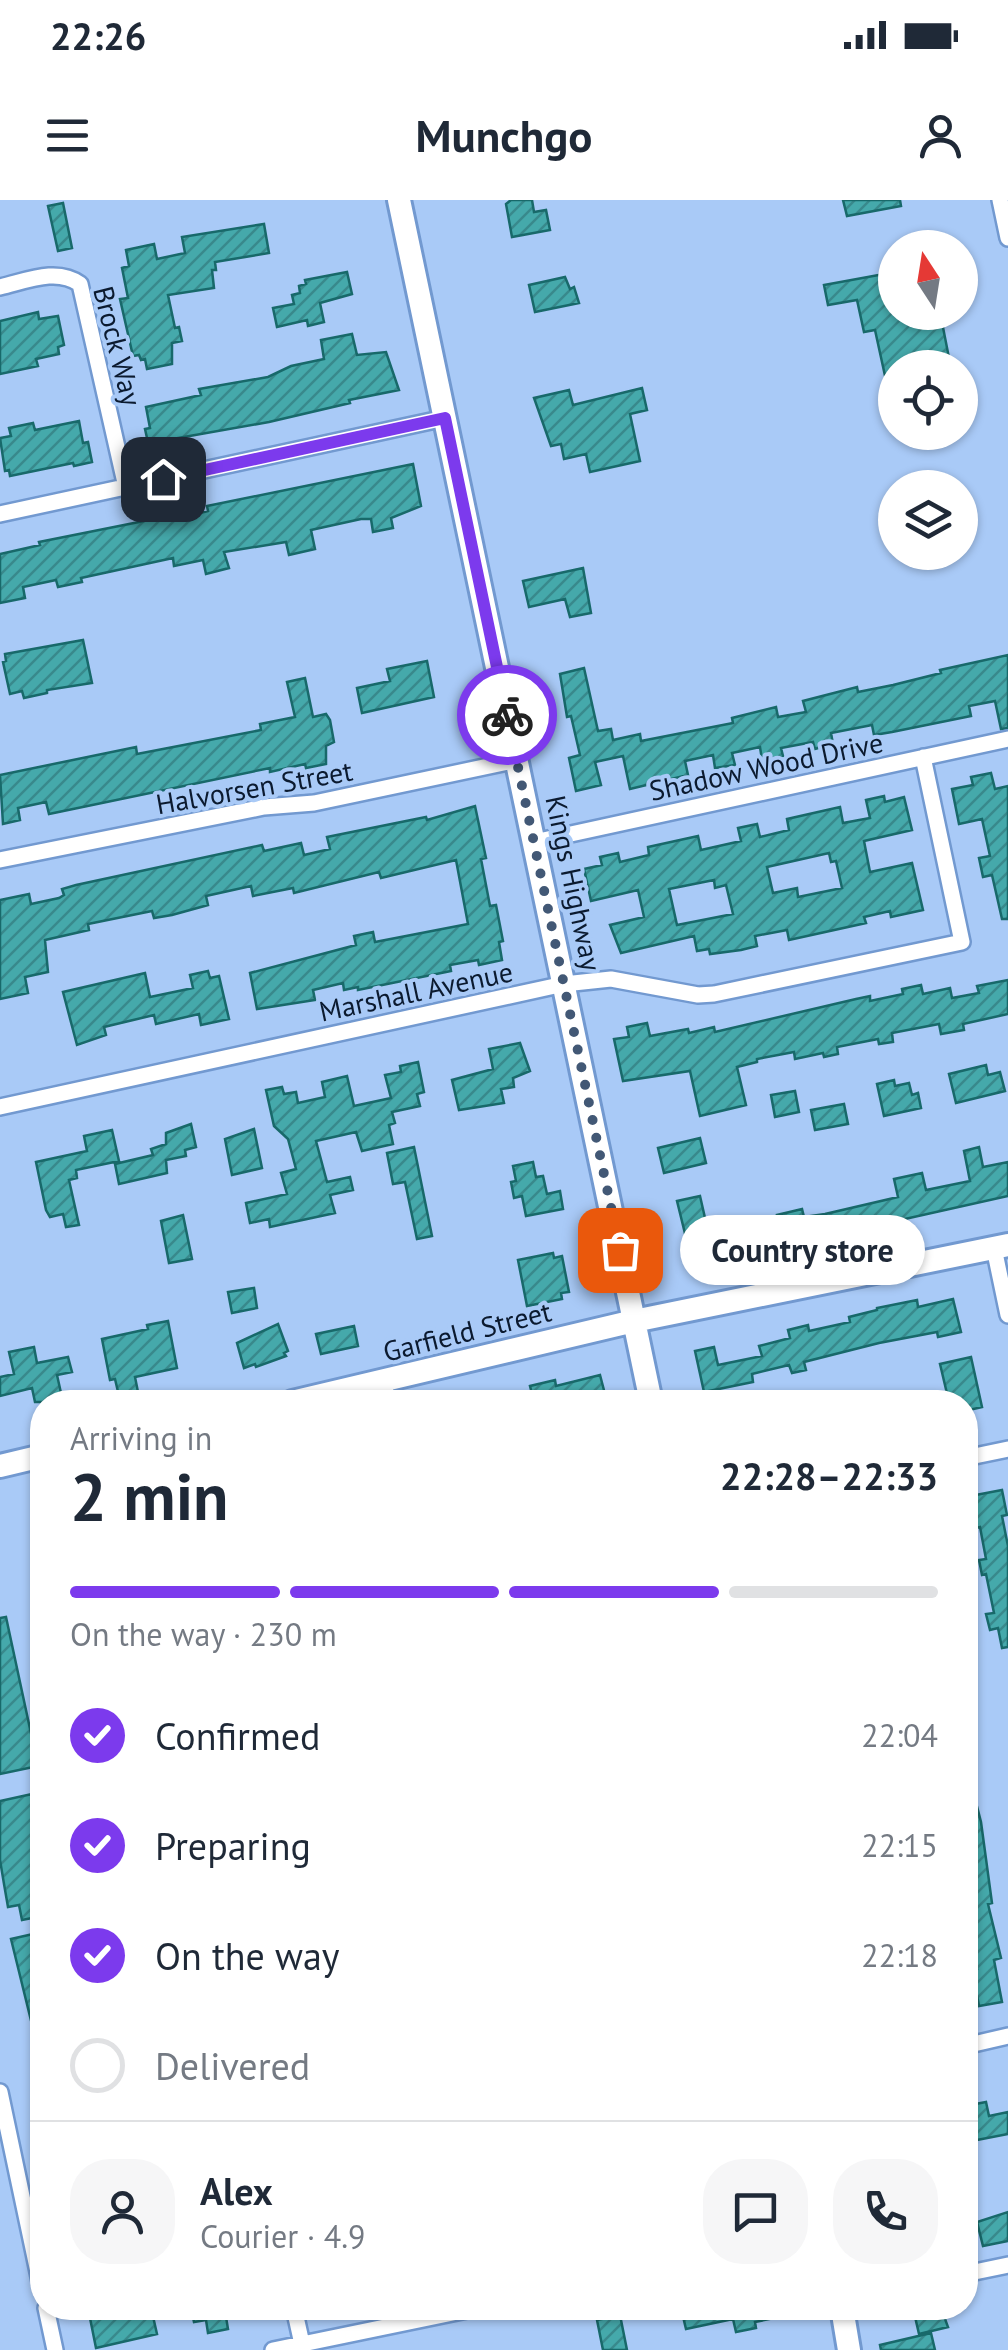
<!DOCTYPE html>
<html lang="en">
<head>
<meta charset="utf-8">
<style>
	:root { --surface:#fff; --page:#f6f6f7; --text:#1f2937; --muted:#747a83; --line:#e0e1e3; --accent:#7c3aed }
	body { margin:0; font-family:"PT Sans",sans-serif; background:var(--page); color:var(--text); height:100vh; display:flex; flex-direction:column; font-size:38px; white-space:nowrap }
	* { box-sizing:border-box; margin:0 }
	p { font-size:32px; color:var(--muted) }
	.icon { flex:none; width:55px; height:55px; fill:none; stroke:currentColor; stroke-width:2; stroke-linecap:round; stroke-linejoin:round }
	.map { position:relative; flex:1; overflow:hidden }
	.sheet { position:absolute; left:30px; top:1190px; width:948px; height:930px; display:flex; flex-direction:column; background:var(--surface); border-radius:40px; box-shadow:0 2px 8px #0004 }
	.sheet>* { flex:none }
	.needle { width:65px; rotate:348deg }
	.fabs { position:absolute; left:878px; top:30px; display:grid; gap:20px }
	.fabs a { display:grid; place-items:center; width:100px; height:100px; border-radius:50%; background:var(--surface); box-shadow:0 2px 8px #0004; font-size:50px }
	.pin { position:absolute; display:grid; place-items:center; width:85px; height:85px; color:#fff; margin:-42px; border-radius:20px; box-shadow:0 5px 15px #0006 }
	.courier { position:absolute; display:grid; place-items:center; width:100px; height:100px; margin:-50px; border:8px solid #7c3aed; border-radius:50%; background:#fff; color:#222; box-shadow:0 2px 12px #0007 }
	.bubble { position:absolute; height:70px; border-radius:35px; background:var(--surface); box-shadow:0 2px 8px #0004; font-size:32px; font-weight:700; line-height:70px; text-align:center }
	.headline em { font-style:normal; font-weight:700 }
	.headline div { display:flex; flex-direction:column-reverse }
	.headline { display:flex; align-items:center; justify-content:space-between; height:170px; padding:0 40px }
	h1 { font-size:65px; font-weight:700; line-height:75px }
	.bar { display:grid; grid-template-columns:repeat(4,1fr); gap:15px 10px; align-content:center; height:120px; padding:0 40px }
	.bar i { height:12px; border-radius:8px; background:var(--line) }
	.bar .selected { background:var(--accent) }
	.bar p { grid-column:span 4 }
	.line { display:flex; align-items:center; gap:25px; padding:0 40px; border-top:2px solid var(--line) }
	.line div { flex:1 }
	.round { display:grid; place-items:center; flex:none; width:105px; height:105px; border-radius:40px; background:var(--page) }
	ol { padding:0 40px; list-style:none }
	li { display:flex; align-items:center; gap:30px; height:110px }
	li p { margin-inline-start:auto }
	li .icon { padding:10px; border-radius:50%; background:var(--accent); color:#fff; stroke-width:4 }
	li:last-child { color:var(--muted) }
	li i { width:55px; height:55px; border:5px solid var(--line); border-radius:50% }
	.status { display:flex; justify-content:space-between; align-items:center; height:70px; padding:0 50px; background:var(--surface); direction:ltr }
	.status svg { height:28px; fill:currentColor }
	header { display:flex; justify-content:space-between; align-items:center; height:130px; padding:0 40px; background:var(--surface); font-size:45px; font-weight:700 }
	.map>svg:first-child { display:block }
	.building { fill:url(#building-hatch); stroke:#18696a; stroke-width:2.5; fill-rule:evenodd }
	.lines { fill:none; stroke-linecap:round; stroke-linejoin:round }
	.street-casing { stroke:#7299d0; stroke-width:20 }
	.secondary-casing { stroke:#7299d0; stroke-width:28 }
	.street { stroke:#fff; stroke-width:15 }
	.secondary { stroke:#fff; stroke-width:22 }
	.done { stroke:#425875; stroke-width:10; stroke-dasharray:0 18 }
	.route { stroke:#7c3aed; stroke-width:12 }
	.labels { text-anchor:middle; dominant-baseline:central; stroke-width:8; stroke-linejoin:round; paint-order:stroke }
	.street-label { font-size:28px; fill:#0b1a2f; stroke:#a9caf7 }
</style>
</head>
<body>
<div class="status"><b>22:26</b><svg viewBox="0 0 49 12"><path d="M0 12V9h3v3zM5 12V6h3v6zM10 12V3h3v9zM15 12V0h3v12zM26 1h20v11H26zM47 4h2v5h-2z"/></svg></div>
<header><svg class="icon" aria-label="menu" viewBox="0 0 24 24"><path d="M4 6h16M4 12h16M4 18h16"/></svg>Munchgo<svg class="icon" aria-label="person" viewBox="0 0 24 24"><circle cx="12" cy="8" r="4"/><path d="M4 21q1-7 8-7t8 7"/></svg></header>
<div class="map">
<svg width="1008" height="2150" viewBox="0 0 1008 2150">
	<defs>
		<pattern id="building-hatch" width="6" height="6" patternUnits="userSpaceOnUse" patternTransform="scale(2.5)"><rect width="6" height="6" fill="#45a9ab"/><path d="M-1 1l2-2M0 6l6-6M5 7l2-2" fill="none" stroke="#38898c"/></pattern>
	</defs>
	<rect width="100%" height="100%" fill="#a9caf7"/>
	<path class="building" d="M511,0H532L534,12L546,10L550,30L512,37L506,4Z
		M843,0H900L901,6L847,16Z
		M63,3L72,48L58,51L48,6Z
		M264,24L269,53L215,62L216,70H212L214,88L168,95L175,128L179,127L182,141L172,143V164L147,169L145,159L141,160L139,155L133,156L120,99L128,98L122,68L129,66L126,50L154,44L157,59L185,53L182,37Z
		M347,72L352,94L320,103L324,122L308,126L307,120L277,127L273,108L294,104L292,95L300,93L299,86L306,84L305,80Z
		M895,72V112H940L950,163L930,168H895V194H889L875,130L864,132L857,100L828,105L824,85Z
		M565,77L570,89L574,87L579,103L535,112L529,85Z
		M38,112L39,119L58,116L64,145L58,147L59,154L36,159L38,166L0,174V121Z
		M352,134L357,155L386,152L399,190L349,200L350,203L269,222L167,240L168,243L149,247L145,229L150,228L146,207L201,195L199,189L268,177L291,166L324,159L321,140Z
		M642,188L647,210L630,214L640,261L590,272L586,254L564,259L561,244L551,246L534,198L569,190L573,205Z
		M79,221L83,243L88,242L92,262L74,266L73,263L10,276L9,270L5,271L0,238L11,236L9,228L33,223L35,230Z
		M413,264L421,306L391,318L393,328L373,332L371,319H361L311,330L315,349L289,355L286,342L224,352L229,368L206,374L203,360L174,366L173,358L81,378L82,382L58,387L56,380L23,387L25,398L0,403V354L40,345L39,342L154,319L182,314L183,317L208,311L207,306Z
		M583,368L591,413L570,417L565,399L529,407L523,381Z
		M83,440L92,483L47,490V493L24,498L22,491L10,494L3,462L6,461L5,454Z
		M1008,455V528L1001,529L995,501L969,506L971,516L892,532L874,535L872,525L831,533L833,544L815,549L813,542L781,548L783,556L762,560L760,547L732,553L735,565L715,568L713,555L685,561L688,575L630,589L623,556L595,562L601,585L576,591L569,558L580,555L571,516L567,517L560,474L584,468L598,531L611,529L613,540L640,534L641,541L733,523L732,518L776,507L778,517L806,512L803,501L857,487L858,492L893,485L941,473L940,470Z
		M427,461L434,497L362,513L357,488L390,481L387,469Z
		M305,478L313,517L326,514L330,520L334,542L326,546V564L306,568L305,564L270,572V568L49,614L46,602L18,608L20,620L3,624L0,575L136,547L137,554L261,530L260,524L295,517L287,482Z
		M991,573L995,589L1008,586V719H1002L992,675L983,677L979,658L990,656L982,619L959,624L952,589L973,585L971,577Z
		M884,596L885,602L904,597L912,630L864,641L870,672L912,663L923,710L891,717L890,711L864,717L866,723L789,740L787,730L755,736L757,746L741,750L710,754L709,749L697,751L694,736L621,753L610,725L644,717L638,690L591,701L584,669L602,665L600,657L618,653L620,662L649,655L648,647L698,636L701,650L741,641L738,628L757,624L760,637L789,630L787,619L840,607L843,623L870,618L866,600ZM829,653L831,662L836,661L842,688L798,697L797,688L773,693L767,667ZM714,680L715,688L726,685L733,714L677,725L669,689Z
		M475,606L486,658L481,659L490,706L496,705L503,741L499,742L502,760L479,765L478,760L450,765L451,771L358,790V787L344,790L343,783L313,790L315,800L257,809L250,773L356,745L354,736L373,732L375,742L468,724L456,660L381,678L379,672L294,693L293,688L253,696L251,686L206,696L208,705L172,715L154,718L152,711L88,724L89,730L45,740L48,772L25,777L28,793L0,799V700L29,694L31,704L59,698L64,695L62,689L76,685L262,645L264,651L301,643L304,655L330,649L327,637L426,617L427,620Z
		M208,771L210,778L219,776L229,819L201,825L199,814L156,824L154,815L104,827L106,835L77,845L63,792L145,773L150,797L193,788L190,775Z
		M1008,780V814L963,824L964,830L941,834L939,824L892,833L893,842L879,844L878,839L837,847L838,854L824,857L823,853L795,859L794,852L757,859V862L737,867L746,905L700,916L690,871L623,881L614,839L629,837L627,827L647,823L650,836L688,829L689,833L714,827L715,832L856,799L870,796V801L903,794L902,789L921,785L923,794L950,788L952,798L979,793L977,786Z
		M520,843L530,871L513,878L514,887L501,889L504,903L459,910L452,880L493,869L489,849Z
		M418,862L424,892L417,894L420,906L392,912L395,923L389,925L393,944L362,951L356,932L316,941L327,982L350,977L353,990L330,995L335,1013L270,1027L269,1019L250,1023L246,1003L287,994L281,973L296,969L288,939L274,926L266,890L282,887L284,894L296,892L298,903L325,897L322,882L347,876L354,906L391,898L385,875L401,872L400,866Z
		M986,865L988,875L1000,872L1005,891L956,903L949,874Z
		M894,880L895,886L909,883L912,895L918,893L921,908L884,916L877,884Z
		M795,891L799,912L775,917L771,895Z
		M844,904L848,924L815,930L811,910Z
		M191,924L196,947L185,950L186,956L166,960L167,973L119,984L115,964L153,955L151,949L166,944V933Z
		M254,929L262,968L232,975L225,939Z
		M112,930L119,961L76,970L77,978L69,980L79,1025L66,1027L63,1014L50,1017L46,1010L36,962L87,951L84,936Z
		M700,938L706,963L664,973L658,948Z
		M414,947L432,1036L417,1039L405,982L393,984L387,953Z
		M979,947L983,967L1008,962V996L784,1046L777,1015L802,1009L804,1017L825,1014L898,997L894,979L922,973L926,990L970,981L964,951Z
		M533,962L536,977L543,976L547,994L560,991L563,1009L526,1016L522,996L514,998L511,982L516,981L513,966Z
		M700,996L713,1053L691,1058L677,1001Z
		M183,1015L192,1059L169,1063L161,1021Z
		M553,1053L554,1058L562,1056L569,1092L561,1093L562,1099L527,1106L518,1060Z
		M254,1088L257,1108L232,1113L228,1092Z
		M953,1099L961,1132L938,1137L937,1132L879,1143L804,1162L806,1170L792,1173L789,1165L752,1174L753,1182L704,1192L695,1151L714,1147L718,1165L762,1156L759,1146L790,1138L788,1130L808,1125L809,1131L850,1122L849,1117L877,1110V1108L917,1100L918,1107Z
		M168,1121L177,1168L135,1177L138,1192L119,1196L115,1179L110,1180L102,1139L148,1129L147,1125Z
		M278,1124L288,1151L284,1153L286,1156L256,1167L255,1164L244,1168L237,1143Z
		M354,1126L358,1146L321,1154L316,1134Z
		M34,1147L37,1163L68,1157L72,1172L57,1175L63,1202H35L32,1188L0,1196V1177L14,1174L9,1152Z
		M971,1157L982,1207L965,1211V1202H949L940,1164Z
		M600,1175L606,1198L587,1202H572L571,1197L534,1202L530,1186L555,1180L556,1186Z
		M1002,1290L1007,1315L1002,1316L1008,1346V1447L1002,1448L998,1428L990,1430L986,1414L994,1413L986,1374L982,1375L979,1360L986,1359L980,1327L968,1330L965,1315V1297Z
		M6,1417L38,1566L0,1574V1418Z
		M965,1583H971L981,1622L992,1703L988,1704L1001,1758L994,1760L1002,1802L979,1806L972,1770L977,1769L965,1719Z
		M32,1594L42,1636V1716L22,1720L19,1705L8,1707L4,1684L0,1660V1601Z
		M33,1734L42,1776V1844L37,1845L11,1739Z
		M986,1902L989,1916L1008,1912V1934L977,1940L970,1905Z
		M1008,2012V2041L983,2046L977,2022Z
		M88,2108H142L143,2114L152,2112L157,2134L96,2148Z
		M191,2108H237L238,2114L226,2117L228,2129L208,2133L206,2120L194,2122Z
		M681,2108H793L794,2114L755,2122L756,2128L736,2132L733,2119L686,2129Z
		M913,2108H941L948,2127L919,2134Z
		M620,2115L627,2150H603L597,2120Z
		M931,2133L935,2150H881L880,2145Z"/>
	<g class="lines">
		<g class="street-casing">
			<path id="street" d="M1000,0L1008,38
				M0,87C26,81 57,67 80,84L126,287
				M0,314L445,218
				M534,642L1008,539
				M0,660L264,607L314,603L517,560
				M0,907L564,784L611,779L698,795L714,794L962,742L923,557
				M994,1048L1008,1115
				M384,1183L388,1202
				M965,1258L1008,1249
				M965,1846L1008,1836
				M0,1892L42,2091
				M965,2074L1008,2065
				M46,2108L55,2150
				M294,2108L302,2144
				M273,2150L477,2108"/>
		</g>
		<g class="secondary-casing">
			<path id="secondary" d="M399,0L651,1202
				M292,1202L634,1121L1008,1045
				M0,1266L42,1256
				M842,2108L849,2150"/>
		</g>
		<use href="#street" class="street"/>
		<use href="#secondary" class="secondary"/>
	</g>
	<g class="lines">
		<path class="done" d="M507,515L620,1050"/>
		<path class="route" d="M163,279L445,218L507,515"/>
	</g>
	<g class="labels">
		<g class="street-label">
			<text transform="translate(118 146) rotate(76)">Brock Way</text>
			<text transform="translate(766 566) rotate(-12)">Shadow Wood Drive</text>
			<text transform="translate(254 587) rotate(-10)">Halvorsen Street</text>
			<text transform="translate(574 683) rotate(78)">Kings Highway</text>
			<text transform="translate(416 791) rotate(-12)">Marshall Avenue</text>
			<text transform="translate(467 1131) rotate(-14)">Garfield Street</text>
		</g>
	</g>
</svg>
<div class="fabs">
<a><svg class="needle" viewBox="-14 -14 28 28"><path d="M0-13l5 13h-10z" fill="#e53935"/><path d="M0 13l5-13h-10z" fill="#747a83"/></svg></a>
<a><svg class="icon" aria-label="locate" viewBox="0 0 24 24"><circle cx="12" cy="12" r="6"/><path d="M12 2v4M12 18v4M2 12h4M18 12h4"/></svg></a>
<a><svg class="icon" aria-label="layers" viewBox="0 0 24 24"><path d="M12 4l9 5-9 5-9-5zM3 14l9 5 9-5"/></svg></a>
</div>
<div class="pin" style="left:620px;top:1050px;background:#ea580c"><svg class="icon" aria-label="bag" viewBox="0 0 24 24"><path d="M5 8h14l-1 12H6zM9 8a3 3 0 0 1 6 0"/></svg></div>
<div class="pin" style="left:163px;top:279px;background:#1f2937"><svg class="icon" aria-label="home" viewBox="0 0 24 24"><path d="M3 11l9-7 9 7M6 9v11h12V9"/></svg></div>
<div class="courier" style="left:507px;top:515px"><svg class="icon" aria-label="bike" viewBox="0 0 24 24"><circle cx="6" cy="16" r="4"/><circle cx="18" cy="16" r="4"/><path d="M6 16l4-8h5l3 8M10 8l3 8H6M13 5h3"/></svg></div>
<div class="bubble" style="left:680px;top:1015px;width:245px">Country store</div>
<section class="sheet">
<div class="headline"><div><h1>2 min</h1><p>Arriving in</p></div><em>22:28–22:33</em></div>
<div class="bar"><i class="selected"></i><i class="selected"></i><i class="selected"></i><i></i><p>On the way · 230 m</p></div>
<ol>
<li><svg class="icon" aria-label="check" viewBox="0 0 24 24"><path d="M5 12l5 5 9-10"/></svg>Confirmed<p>22:04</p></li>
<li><svg class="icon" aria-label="check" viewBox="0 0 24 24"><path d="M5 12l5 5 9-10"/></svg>Preparing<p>22:15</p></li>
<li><svg class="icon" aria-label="check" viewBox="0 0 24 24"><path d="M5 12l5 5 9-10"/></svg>On the way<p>22:18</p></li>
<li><i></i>Delivered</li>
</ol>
<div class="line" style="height:180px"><a class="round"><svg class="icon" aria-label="person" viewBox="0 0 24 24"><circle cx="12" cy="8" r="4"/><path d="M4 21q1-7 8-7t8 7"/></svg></a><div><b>Alex</b><p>Courier · 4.9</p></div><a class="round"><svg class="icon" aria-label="chat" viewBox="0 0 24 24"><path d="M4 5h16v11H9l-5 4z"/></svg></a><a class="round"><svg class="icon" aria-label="phone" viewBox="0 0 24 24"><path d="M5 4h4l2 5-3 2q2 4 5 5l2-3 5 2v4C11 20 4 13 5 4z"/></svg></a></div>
</section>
</div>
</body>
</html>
